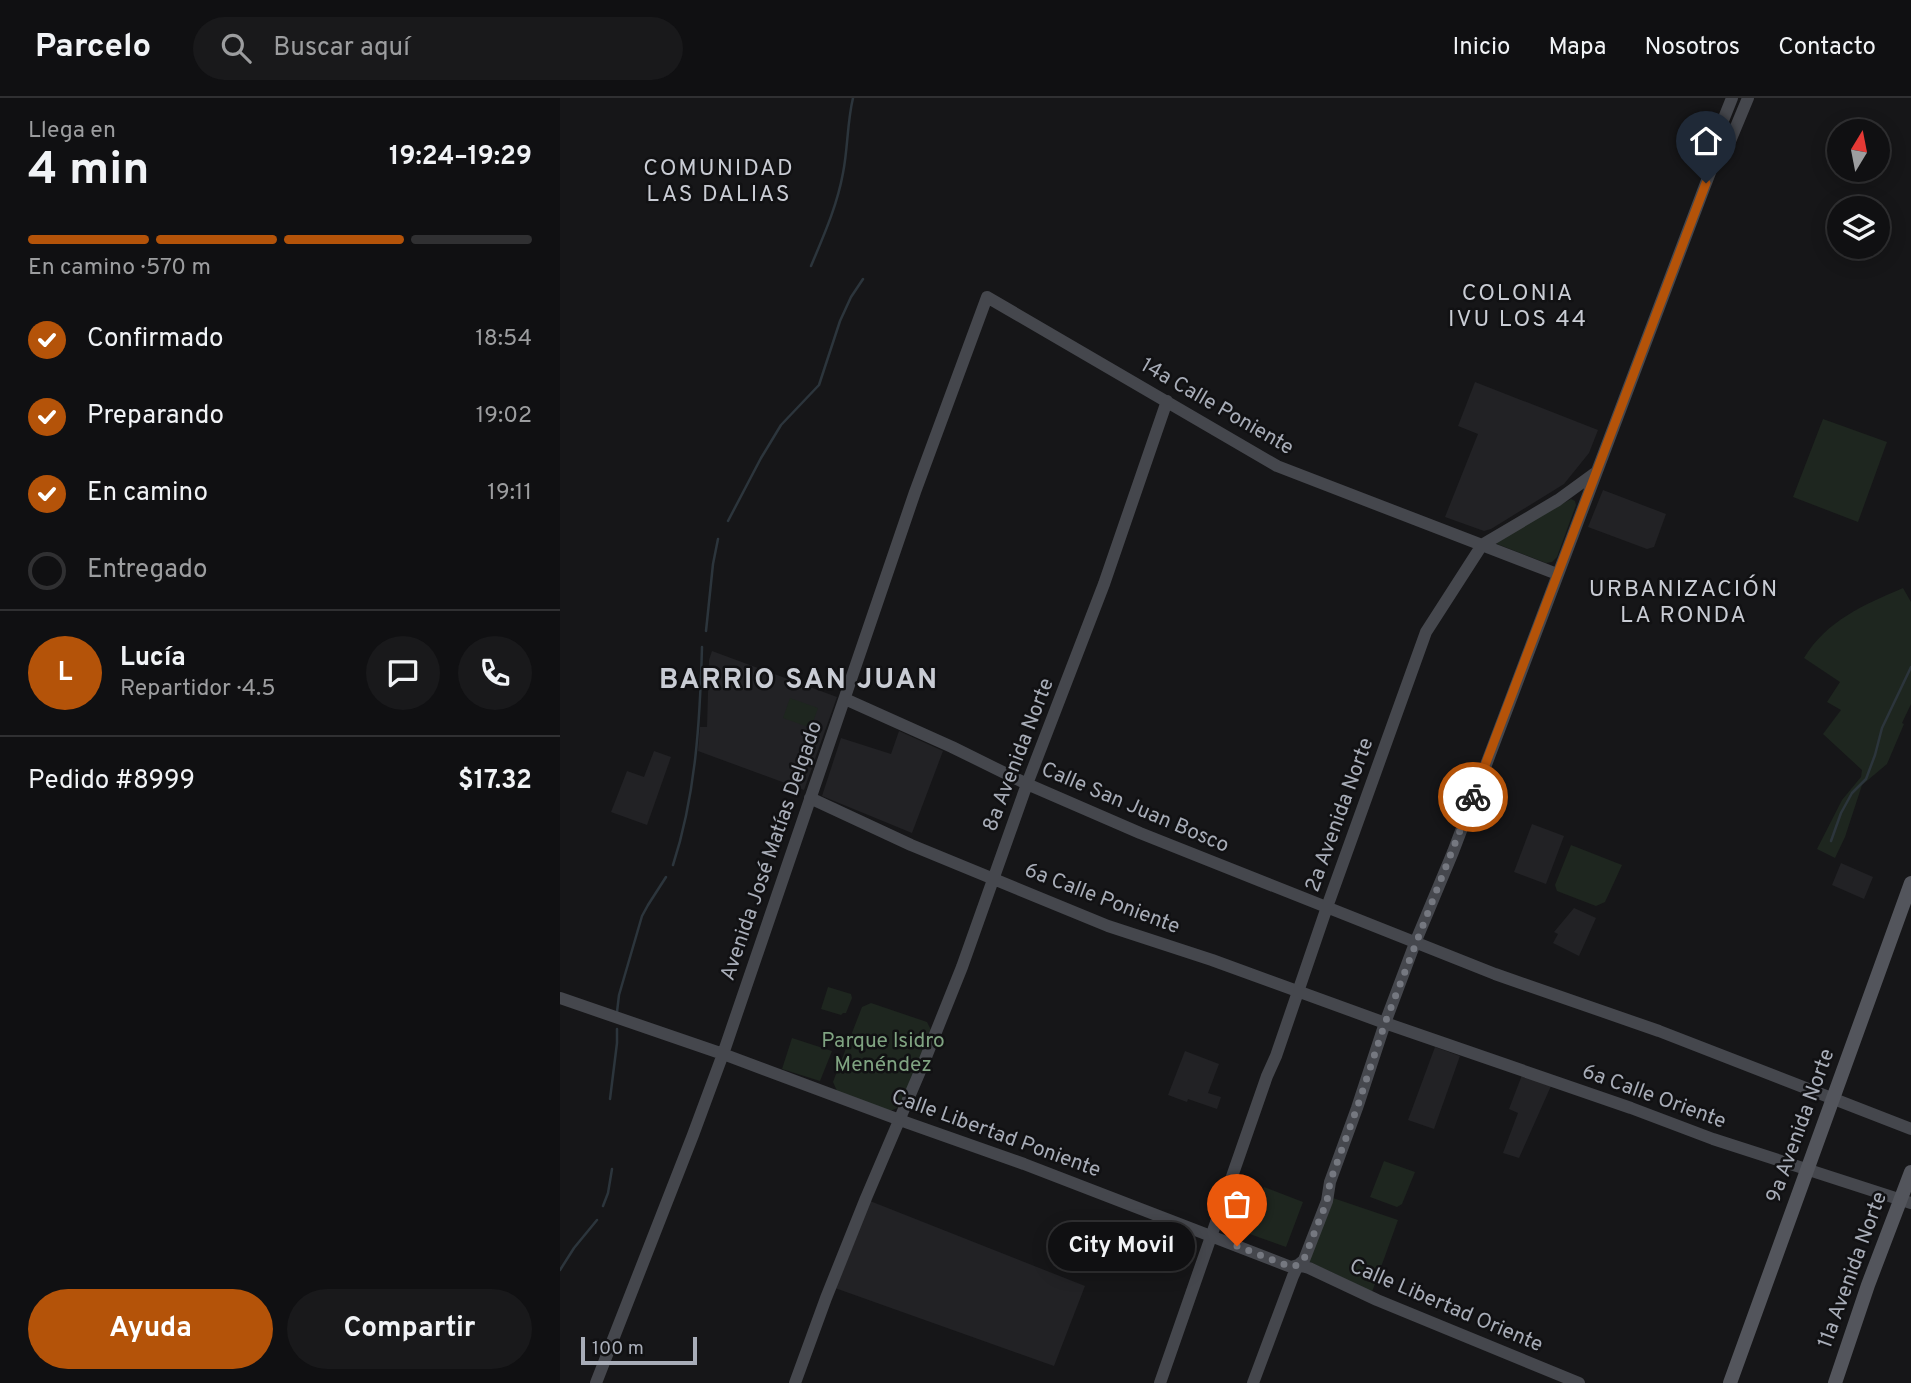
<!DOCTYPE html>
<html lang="es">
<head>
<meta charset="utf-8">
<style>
	:root { --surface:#101012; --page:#19191b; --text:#f1f3f6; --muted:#9c9d9f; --line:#303032; --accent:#b45309 }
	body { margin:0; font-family:Overpass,sans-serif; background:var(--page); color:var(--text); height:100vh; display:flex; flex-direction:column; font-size:26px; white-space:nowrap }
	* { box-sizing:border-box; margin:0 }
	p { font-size:23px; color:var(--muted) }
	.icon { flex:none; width:38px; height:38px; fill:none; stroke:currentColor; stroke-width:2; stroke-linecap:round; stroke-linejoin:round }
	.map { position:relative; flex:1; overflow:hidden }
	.details { display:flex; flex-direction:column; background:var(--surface); width:560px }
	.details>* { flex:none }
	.needle { width:46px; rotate:10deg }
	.buttons { position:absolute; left:1267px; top:21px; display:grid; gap:14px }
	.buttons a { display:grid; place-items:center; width:63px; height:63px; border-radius:50%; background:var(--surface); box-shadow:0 4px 18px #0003,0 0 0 2px var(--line); font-size:35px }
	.scale { position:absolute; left:21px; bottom:18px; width:116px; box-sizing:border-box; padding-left:7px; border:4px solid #a8adb8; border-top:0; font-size:19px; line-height:24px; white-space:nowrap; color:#a8adb8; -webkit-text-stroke:5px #111113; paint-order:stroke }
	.pin { position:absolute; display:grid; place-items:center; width:60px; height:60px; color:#fff; margin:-72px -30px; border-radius:50% 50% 50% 0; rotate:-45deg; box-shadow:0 0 7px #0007 }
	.pin .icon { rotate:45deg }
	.courier { position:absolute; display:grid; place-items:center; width:70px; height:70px; margin:-35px; border:5px solid #b45309; border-radius:50%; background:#fff; color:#222; box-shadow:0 2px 9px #0007 }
	.bubble { position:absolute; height:49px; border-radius:24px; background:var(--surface); box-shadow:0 4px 18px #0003,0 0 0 2px var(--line); font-size:23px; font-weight:700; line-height:49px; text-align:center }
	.head em { font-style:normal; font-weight:700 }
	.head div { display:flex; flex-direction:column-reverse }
	.head { display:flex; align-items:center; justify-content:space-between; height:119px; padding:0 28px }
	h1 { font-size:46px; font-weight:700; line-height:52px }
	.bar { display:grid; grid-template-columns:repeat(4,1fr); gap:10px 7px; align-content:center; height:84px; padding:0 28px }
	.bar i { height:9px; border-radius:5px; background:var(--line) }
	.bar .current { background:var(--accent) }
	.bar p { grid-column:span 4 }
	.line { display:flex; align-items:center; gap:18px; padding:0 28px; border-top:2px solid var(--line) }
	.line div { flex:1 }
	.round { display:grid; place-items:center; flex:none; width:74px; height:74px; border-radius:37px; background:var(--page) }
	ol { padding:0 28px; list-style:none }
	li { display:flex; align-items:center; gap:21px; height:77px }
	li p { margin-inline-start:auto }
	li .icon { padding:7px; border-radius:50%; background:var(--accent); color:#fff; stroke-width:4 }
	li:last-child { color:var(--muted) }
	li i { width:38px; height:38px; border:4px solid var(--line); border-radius:50% }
	.primary-button { display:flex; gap:14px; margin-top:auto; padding:14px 28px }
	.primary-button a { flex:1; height:80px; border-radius:42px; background:var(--accent); color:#fff; font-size:28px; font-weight:700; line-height:80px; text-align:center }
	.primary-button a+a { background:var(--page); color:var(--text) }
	header { display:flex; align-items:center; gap:42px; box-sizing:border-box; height:98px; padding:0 35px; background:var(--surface); border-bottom:2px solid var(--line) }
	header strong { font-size:33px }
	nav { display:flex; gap:38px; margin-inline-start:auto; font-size:24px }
	.search { width:490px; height:63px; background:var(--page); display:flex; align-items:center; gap:18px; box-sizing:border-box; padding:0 24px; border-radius:38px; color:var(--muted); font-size:26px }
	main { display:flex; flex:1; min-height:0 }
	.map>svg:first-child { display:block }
	.built { fill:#222225 }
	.green { fill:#1e261f }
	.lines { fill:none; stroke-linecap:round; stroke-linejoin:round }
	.stream { stroke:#2c353c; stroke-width:2.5 }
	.secondary { stroke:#45474d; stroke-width:12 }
	.primary { stroke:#53555c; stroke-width:14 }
	.done { stroke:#757880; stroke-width:7; stroke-dasharray:0 12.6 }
	.route { stroke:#b45309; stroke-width:9 }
	.labels { text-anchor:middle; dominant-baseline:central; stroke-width:5; stroke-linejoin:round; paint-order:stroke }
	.street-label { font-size:21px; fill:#a8adb8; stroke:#111113 }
	.park-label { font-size:21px; fill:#7fa381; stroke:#111113 }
	.neighbourhood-label { font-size:23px; letter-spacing:2px; fill:#c9ccd4; stroke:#111113 }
	.district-label { font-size:28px; font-weight:bold; letter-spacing:2px; fill:#c9ccd4; stroke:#111113 }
</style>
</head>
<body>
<header>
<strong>Parcelo</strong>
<div class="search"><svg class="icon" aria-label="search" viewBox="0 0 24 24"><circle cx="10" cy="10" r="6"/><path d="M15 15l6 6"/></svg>Buscar aquí</div>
<nav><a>Inicio</a><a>Mapa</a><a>Nosotros</a><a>Contacto</a></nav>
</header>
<main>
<section class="details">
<div class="head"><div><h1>4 min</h1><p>Llega en</p></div><em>19:24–19:29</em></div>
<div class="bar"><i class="current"></i><i class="current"></i><i class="current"></i><i></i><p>En camino · 570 m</p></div>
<ol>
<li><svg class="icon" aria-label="check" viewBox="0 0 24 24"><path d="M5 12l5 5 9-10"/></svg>Confirmado<p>18:54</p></li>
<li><svg class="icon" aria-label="check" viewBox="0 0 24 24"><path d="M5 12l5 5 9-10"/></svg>Preparando<p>19:02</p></li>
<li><svg class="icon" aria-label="check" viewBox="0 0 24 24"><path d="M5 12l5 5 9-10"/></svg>En camino<p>19:11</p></li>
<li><i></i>Entregado</li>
</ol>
<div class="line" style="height:126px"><b class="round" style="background:var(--accent);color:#fff">L</b><div><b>Lucía</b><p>Repartidor · 4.5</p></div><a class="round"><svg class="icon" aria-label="chat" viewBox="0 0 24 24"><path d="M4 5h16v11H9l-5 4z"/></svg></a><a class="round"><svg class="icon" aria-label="phone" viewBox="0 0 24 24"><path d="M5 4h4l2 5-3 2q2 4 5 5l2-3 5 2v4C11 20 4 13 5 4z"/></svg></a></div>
<div class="line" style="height:91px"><div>Pedido #8999</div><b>$17.32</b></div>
<div class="primary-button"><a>Ayuda</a><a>Compartir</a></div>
</section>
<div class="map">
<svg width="1351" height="1285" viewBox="0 0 1351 1285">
	<rect width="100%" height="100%" fill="#161618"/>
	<path class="built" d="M915,284L1038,332L1029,355L1004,386L931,431L924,433L885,419L918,336L898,328Z
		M1043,392L1106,416L1094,449L1087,451L1028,429Z
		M152,553L277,599L244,692L138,653L140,629H147L149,562Z
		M339,633L383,653L352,735L262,698L281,640L331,656Z
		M94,653L111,659L87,727L51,714L67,673L84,679Z
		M972,726L1004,738L986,786L954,774Z
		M1281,765L1313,779L1304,801L1272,787Z
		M1014,810L1036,820L1019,858L993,845L998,836L994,834Z
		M875,949L900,958L874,1031L848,1022Z
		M625,953L659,966L648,995L661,999L657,1011L628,1001L627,1004L608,997Z
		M962,977L991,988L959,1060L943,1055L958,1015L949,1011Z
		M310,1103L525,1188L494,1268L275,1190Z"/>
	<path class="green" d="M1263,321L1327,344L1298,424L1233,399Z
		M1011,401L1015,403L1016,407L997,459L992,464L986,465L937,446L938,442Z
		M1343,490L1351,504V606L1342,625L1344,626L1327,666L1302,687L1285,739L1275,760L1257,751L1282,702L1301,679L1302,672L1263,636L1281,612L1267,604L1280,584L1244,560C1267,522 1304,507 1343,490Z
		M230,600L258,610L251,630L223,620Z
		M1011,747L1062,767L1045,804L1036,808L997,793L995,787Z
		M268,889L291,896L292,900L286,915H283L281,917L261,911Z
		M311,905L367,924L371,932L340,1009L330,1013L277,993L273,984L302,909Z
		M232,940L272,953L260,983L222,971Z
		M824,1063L855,1074L842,1106L837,1109L810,1099Z
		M704,1089L743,1104L726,1149L687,1135Z
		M773,1100L838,1122L812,1194L748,1163Z"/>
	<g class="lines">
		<path class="stream" d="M251,168C264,137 277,108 283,75C288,50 287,25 293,0
			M168,423L201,360L221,327L259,287L280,223L291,199L303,181
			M146,533L153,466L158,441
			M1271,743L1281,715L1292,695L1306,681L1315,657L1322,630L1351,569
			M113,767C136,696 140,622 142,549
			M57,914L59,897L82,818L88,807L106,779
			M50,1001L57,945V931
			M43,1108L48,1095L52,1071
			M0,1172L14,1150L37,1122"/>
		<path class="secondary" d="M1154,64V45L1172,0
			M285,601L392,649L467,686L580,735L935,876L1099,933L1351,1031
			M250,700L351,747L548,828L652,862L825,925L1071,1010L1153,1041L1351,1105
			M0,900L163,956L348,1025L464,1066L731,1169L738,1167L749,1170L817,1202L1019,1285
			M36,1285L133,1037L163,956L355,394L427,199L717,368L997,476
			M235,1285L266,1200L306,1100L364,964L402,869L467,686L544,486L607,303
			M600,1285L707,978L716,958L767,809L866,534L922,447L998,402L1035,375
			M693,1285L733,1178L738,1167L744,1162L767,1103L770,1084L797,1010L825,925L855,845L893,754L1146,85L1154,64L1168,48L1188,0"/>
		<path class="primary" d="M1170,1285L1351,785
			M1275,1285L1308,1187L1351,1074"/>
	</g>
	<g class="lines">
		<path class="done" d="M677,1148L731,1169L738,1167L744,1161L767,1103L770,1084L797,1010L825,925L913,699"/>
		<path class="route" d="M913,699L1146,85"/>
	</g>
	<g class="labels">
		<g class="street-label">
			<text transform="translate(657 309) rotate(30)">14a Calle Poniente</text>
			<text transform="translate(459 657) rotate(-69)">8a Avenida Norte</text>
			<text transform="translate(575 710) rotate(23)">Calle San Juan Bosco</text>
			<text transform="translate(780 717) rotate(-70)">2a Avenida Norte</text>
			<text transform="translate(212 753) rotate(-71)">Avenida José Matías Delgado</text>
			<text transform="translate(542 801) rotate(21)">6a Calle Poniente</text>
			<text transform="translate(1094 999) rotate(20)">6a Calle Oriente</text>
			<text transform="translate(1241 1028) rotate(-70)">9a Avenida Norte</text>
			<text transform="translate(436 1036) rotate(20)">Calle Libertad Poniente</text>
			<text transform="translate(1293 1172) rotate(-70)">11a Avenida Norte</text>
			<text transform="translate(886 1208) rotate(23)">Calle Libertad Oriente</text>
		</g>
		<g class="park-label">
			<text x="323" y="943">Parque Isidro<tspan x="323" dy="24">Menéndez</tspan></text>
		</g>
		<g class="neighbourhood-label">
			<text x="159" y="71">COMUNIDAD<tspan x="159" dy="26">LAS DALIAS</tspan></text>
			<text x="958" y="196">COLONIA<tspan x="958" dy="26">IVU LOS 44</tspan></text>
			<text x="1124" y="492">URBANIZACIÓN<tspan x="1124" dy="26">LA RONDA</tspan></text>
		</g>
		<g class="district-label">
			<text x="239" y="583">BARRIO SAN JUAN</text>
		</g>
	</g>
</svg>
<div class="buttons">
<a><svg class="needle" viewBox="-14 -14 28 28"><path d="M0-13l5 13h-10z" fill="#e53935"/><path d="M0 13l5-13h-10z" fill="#9c9d9f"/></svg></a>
<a><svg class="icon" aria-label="layers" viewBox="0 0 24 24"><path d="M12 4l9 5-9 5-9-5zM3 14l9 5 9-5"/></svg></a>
</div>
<div class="scale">100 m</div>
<div class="pin" style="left:677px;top:1148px;background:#ea580c"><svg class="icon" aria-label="bag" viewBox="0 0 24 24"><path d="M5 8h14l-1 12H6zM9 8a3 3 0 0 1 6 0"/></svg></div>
<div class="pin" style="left:1146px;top:85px;background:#1f2937"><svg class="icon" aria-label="home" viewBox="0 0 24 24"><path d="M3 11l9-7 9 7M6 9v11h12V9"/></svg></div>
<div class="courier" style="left:913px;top:699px"><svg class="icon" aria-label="bike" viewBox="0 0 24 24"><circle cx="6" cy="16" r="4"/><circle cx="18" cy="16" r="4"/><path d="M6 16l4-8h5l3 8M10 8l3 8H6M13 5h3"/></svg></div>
<div class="bubble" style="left:488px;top:1124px;width:147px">City Movil</div>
</div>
</main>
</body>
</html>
